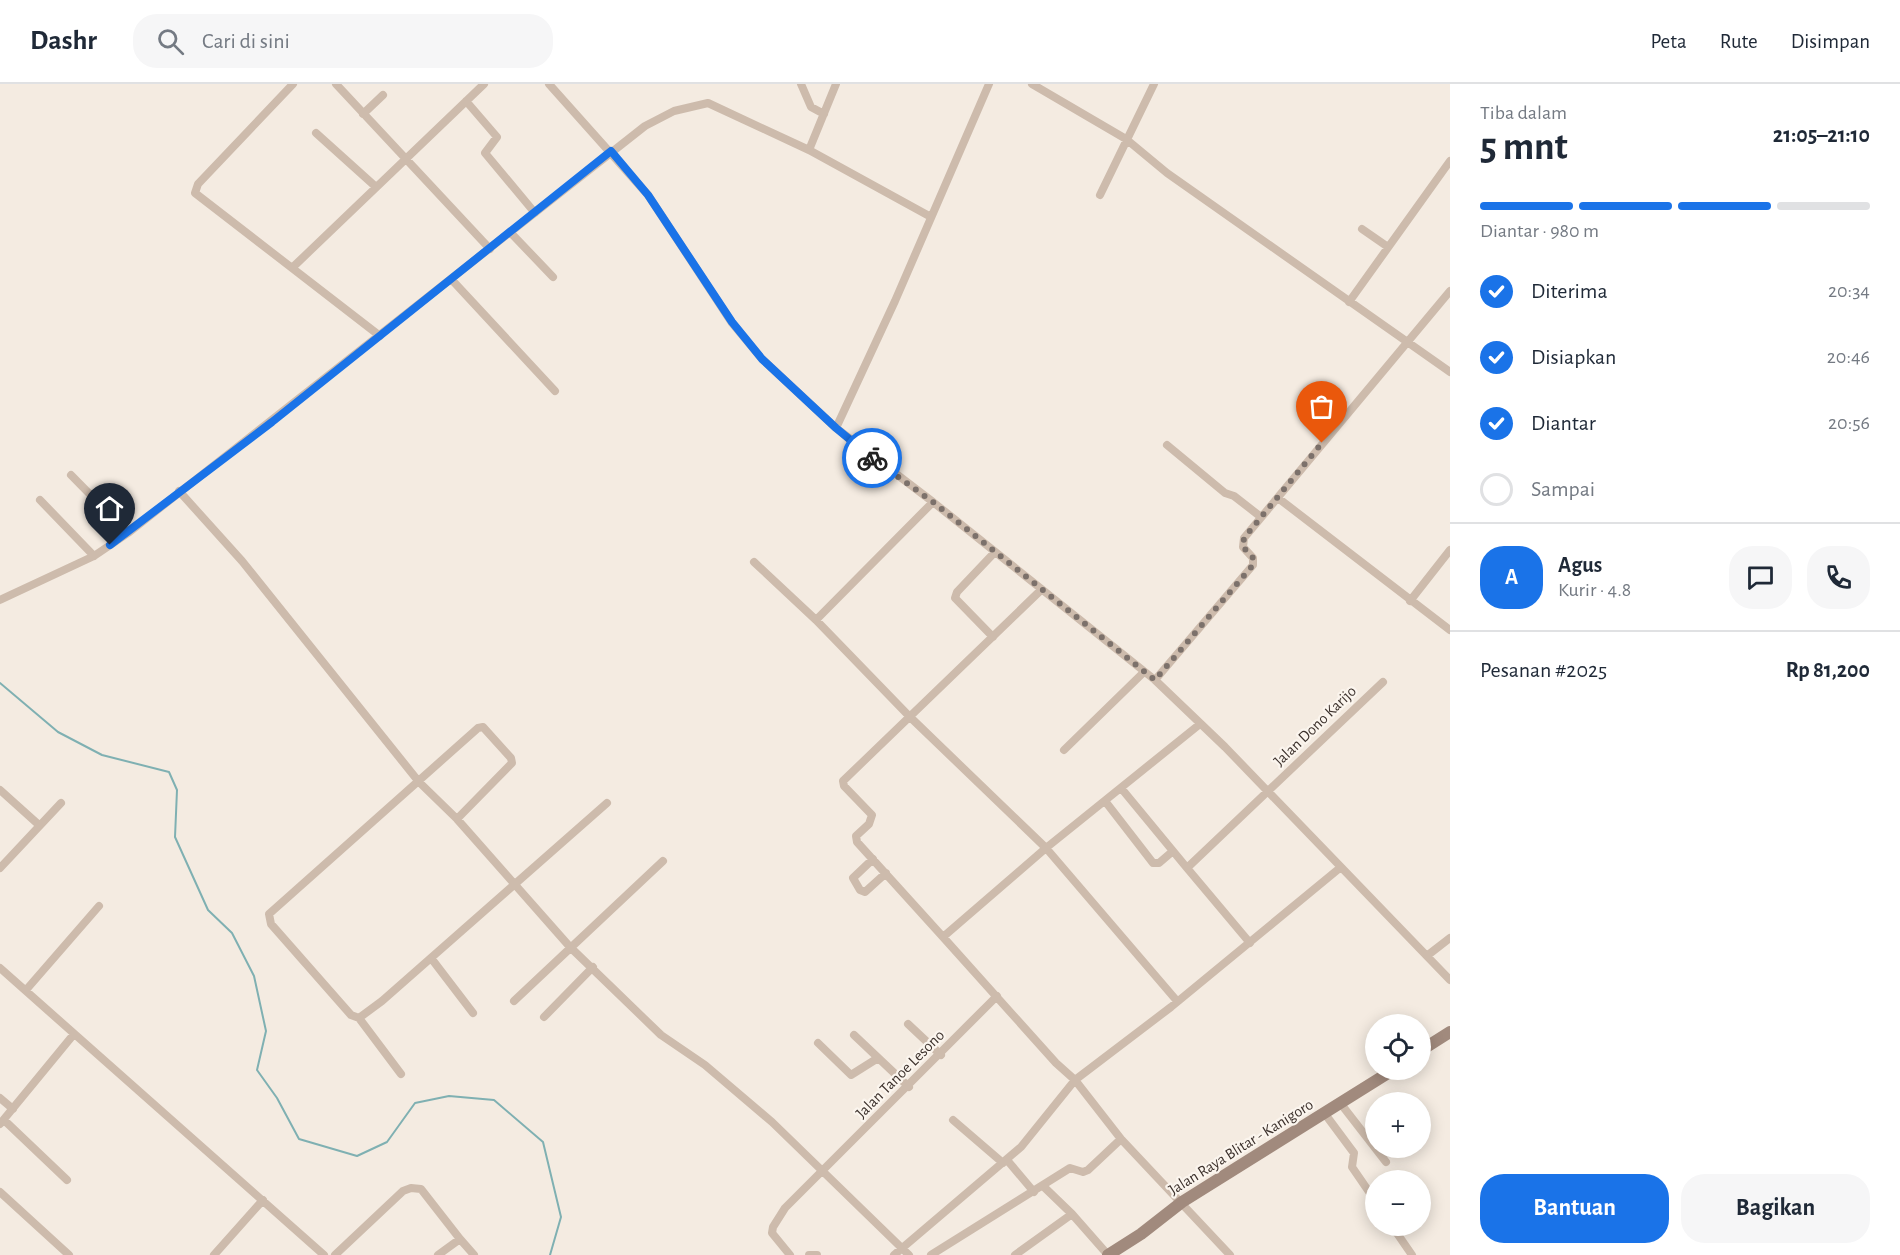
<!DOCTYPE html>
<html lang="id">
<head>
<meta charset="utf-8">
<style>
	:root { --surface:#fff; --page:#f6f6f7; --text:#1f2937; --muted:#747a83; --line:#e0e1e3; --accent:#1a73e8 }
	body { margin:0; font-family:"Alegreya Sans",sans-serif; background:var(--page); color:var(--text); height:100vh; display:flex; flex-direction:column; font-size:22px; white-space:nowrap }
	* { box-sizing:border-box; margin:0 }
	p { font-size:20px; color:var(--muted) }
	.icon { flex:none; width:33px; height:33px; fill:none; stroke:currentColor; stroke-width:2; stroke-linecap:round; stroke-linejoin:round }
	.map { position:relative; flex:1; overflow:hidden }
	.side { display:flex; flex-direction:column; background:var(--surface); width:450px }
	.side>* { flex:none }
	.buttons { position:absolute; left:1365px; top:930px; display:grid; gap:12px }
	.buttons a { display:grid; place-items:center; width:66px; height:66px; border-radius:50%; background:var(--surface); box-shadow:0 3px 15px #0003; font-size:30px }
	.pin { position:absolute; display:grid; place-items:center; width:51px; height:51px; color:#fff; margin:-62px -26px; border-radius:50% 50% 50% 0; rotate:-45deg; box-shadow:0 0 6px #0007 }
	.pin .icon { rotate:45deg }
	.courier { position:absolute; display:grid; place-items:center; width:60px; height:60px; margin:-30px; border:4px solid #1a73e8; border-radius:50%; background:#fff; color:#222; box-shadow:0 2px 8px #0007 }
	.overview em { font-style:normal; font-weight:700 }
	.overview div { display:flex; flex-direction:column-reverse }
	.overview { display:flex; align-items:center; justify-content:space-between; height:102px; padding:0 30px }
	h1 { font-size:39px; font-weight:700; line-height:45px }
	.bar { display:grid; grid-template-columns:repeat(4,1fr); gap:9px 6px; align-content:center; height:72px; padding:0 30px }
	.bar i { height:8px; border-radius:4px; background:var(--line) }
	.bar .current { background:var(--accent) }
	.bar p { grid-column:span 4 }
	.line { display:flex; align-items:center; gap:15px; padding:0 30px; border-top:2px solid var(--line) }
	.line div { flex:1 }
	.round { display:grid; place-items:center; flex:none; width:63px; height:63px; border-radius:24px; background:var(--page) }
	ol { padding:0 30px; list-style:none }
	li { display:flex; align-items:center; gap:18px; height:66px }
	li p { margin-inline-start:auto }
	li .icon { padding:6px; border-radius:50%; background:var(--accent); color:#fff; stroke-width:4 }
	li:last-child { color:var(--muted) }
	li i { width:33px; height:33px; border:3px solid var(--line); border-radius:50% }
	.action { display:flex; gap:12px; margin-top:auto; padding:12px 30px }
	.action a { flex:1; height:69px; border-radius:24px; background:var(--accent); color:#fff; font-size:24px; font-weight:700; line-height:69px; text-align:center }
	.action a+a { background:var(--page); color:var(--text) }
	header { display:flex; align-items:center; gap:36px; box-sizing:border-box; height:84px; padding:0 30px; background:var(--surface); border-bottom:2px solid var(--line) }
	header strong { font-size:28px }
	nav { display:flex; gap:33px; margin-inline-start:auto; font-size:21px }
	.search { width:420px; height:54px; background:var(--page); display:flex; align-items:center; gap:15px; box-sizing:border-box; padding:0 21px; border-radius:24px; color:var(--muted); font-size:22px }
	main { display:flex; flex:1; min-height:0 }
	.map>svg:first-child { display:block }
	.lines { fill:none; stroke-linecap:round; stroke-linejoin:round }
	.stream { stroke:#7fb0b2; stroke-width:2 }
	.minor { stroke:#cdbbac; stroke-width:8 }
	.secondary { stroke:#a18a7d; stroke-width:12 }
	.done { stroke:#7c716b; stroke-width:6; stroke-dasharray:0 10.8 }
	.route { stroke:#1a73e8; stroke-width:8 }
	.labels { text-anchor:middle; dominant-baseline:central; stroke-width:4.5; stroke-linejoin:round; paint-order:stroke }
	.street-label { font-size:16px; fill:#3b302b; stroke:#fbf5ee }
</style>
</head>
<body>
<header>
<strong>Dashr</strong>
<div class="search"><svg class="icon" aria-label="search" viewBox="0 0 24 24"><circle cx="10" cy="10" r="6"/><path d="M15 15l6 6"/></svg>Cari di sini</div>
<nav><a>Peta</a><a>Rute</a><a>Disimpan</a></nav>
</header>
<main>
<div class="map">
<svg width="1450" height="1171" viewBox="0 0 1450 1171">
	<rect width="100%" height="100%" fill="#f4ebe1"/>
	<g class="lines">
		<path class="stream" d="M0,599L58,648L102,671L169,688L177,706L175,753L208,826L232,849L254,892L266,947L257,986L277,1014L299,1055L357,1072L387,1058L415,1019L449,1012L494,1016L543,1058L561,1133L550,1171"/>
		<path class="minor" d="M293,0L198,100L195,109L380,252
			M336,0L490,165
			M549,0L648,111L732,239L762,275L836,344L933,418L1155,596L1225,663L1450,896
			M801,0L811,23L824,30
			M1032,0L1126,55L1167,89L1450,288
			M466,17L497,53L485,69L535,129
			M363,30L383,11
			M316,49L376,103
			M809,66L931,133
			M1100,111L1154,0
			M1362,145L1388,163
			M510,148L553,193
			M292,184L484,0
			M452,196L555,307
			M1349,218L1450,77
			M836,344L895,217L989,0
			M1167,361L1225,409L1234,412L1261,433
			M71,391L128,449
			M179,407L242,477L419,698L457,735L570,863L661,951L705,981L772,1038L909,1171
			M1278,414L1450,546
			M40,416L94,472
			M933,418L816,536L909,632L1046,764L1177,917
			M754,478L816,536
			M0,516L94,472L128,449L645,42L674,27L708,19L809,66L836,0
			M1410,517L1450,466
			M993,553L955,514L957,508L994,469
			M1155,596L1253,481V474L1243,463L1244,454L1450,207
			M1200,640L1046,764L943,853L1056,979L1075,996L1121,1055L1230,1171
			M1064,666L1144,588
			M1121,704L1187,784
			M0,706L39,741
			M1105,717L1153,779H1159L1173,767
			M457,735L512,679L511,674L483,643L478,644L269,830L271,840L351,931L359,934L382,917L607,719
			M873,775L853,794L860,806L865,808L886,789
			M0,784L61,719
			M943,853L857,758L856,752L869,740L872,731L844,702L843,697L1041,506
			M1250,859L1187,784L1383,598
			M1428,871L1450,854
			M431,874L473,929
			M0,884L324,1171
			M26,906L99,822
			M514,917L663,777
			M544,933L593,883
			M359,934L401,990
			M908,940L941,971
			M854,951L909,1003
			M818,959L851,991L878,974
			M0,1014L13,1025
			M1341,1020L1386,1078
			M1325,1030L1354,1069L1352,1083L1376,1118
			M4,1036L67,1096
			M953,1036L1003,1079
			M0,1040L74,950
			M1007,1076L1034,1108
			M1043,1102L1072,1130L1108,1171
			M0,1108L69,1171
			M1392,1142L1412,1171
			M214,1171L263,1116
			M335,1171L403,1107L411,1104L421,1105L460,1155
			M438,1171L460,1155L474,1171
			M790,1171L772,1149L773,1143L785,1124L997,912
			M809,1171H817
			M894,1171L1021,1063L1075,996L1171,923L1341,783
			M931,1171L1070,1084L1083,1088L1088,1086L1121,1055
			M1015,1171L1072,1130"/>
		<path class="secondary" d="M1420,967L1450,948
			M1108,1171L1141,1150L1182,1118L1393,986"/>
	</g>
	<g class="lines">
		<path class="done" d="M872,374L933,418L1155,596L1253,481V474L1243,463L1244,454L1322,359"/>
		<path class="route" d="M110,461L272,338L611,67L648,111L732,238L762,275L836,344L872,374"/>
	</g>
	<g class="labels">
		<g class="street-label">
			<text transform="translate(1315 642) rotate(-44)">Jalan Dono Karijo</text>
			<text transform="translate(900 990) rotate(-45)">Jalan Tanoe Lesono</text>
			<text transform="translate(1241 1063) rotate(-32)">Jalan Raya Blitar - Kanigoro</text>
		</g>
	</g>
</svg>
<div class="buttons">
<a><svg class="icon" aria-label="locate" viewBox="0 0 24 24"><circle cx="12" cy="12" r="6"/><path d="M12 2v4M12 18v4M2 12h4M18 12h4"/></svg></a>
<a>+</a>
<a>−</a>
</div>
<div class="pin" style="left:1322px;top:359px;background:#ea580c"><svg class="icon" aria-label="bag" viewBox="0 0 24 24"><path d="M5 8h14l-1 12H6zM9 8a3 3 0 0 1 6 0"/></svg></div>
<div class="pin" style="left:110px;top:461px;background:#1f2937"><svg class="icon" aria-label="home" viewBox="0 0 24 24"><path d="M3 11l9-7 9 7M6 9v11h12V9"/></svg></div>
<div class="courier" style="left:872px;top:374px"><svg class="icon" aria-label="bike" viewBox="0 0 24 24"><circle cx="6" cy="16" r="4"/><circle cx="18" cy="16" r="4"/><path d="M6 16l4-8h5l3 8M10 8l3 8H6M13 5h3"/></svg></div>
</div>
<section class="side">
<div class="overview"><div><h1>5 mnt</h1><p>Tiba dalam</p></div><em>21:05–21:10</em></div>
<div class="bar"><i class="current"></i><i class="current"></i><i class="current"></i><i></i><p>Diantar · 980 m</p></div>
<ol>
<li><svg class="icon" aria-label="check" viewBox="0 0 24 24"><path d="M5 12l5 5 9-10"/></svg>Diterima<p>20:34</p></li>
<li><svg class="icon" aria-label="check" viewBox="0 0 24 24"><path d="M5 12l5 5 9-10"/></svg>Disiapkan<p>20:46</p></li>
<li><svg class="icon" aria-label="check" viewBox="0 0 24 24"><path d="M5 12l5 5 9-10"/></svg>Diantar<p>20:56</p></li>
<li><i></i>Sampai</li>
</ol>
<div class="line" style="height:108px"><b class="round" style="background:var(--accent);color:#fff">A</b><div><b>Agus</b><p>Kurir · 4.8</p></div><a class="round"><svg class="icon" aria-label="chat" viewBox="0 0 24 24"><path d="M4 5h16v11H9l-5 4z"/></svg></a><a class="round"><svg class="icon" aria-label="phone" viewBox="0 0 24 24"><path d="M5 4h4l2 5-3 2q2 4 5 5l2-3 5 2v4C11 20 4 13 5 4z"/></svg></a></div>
<div class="line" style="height:78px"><div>Pesanan #2025</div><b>Rp 81,200</b></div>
<div class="action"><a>Bantuan</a><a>Bagikan</a></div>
</section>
</main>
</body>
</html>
